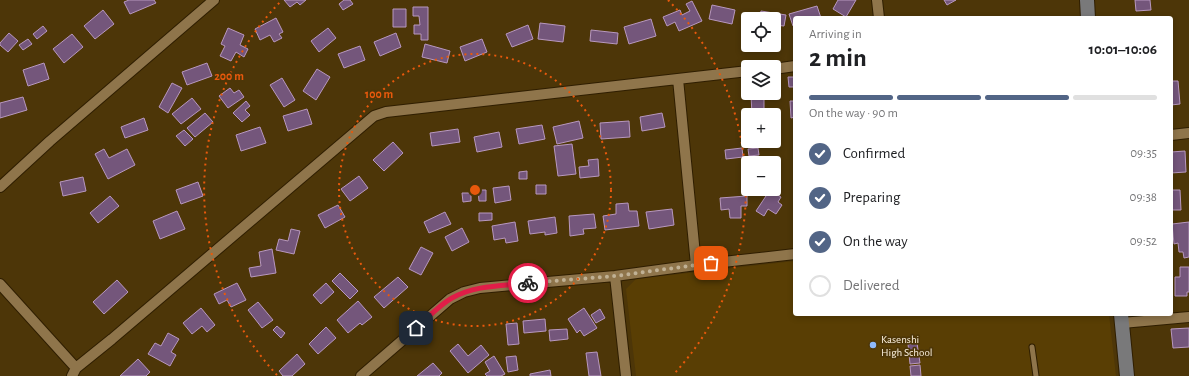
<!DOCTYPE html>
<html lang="en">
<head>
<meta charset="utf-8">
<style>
	:root { --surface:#fff; --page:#f2f2f2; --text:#202124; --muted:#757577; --line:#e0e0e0; --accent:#526586 }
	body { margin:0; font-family:"Alegreya Sans",sans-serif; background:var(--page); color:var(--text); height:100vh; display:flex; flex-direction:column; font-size:15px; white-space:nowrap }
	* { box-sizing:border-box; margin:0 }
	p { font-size:13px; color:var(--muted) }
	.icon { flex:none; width:22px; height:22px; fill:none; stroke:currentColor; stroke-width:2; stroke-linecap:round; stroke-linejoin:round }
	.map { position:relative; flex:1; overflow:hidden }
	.side { position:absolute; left:793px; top:16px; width:380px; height:300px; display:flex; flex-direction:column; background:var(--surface); border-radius:4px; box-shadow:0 2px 6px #0003 }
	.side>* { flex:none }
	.tools { position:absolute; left:741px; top:12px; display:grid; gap:8px }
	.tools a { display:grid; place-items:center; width:40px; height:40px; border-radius:4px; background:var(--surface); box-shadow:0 2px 6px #0003; font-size:20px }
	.pin { position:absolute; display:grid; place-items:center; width:34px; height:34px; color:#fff; margin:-17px; border-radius:8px; box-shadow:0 2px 6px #0006 }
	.courier { position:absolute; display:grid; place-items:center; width:40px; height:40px; margin:-20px; border:3px solid #e11d48; border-radius:50%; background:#fff; color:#222; box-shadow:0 1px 5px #0007 }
	.overview em { font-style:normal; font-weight:700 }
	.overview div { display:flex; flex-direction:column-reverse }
	.overview { display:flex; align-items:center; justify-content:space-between; height:68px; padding:0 16px }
	h1 { font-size:26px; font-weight:700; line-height:30px }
	.bar { display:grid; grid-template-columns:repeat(4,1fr); gap:6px 4px; align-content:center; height:48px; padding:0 16px }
	.bar i { height:5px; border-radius:3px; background:var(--line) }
	.bar .on { background:var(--accent) }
	.bar p { grid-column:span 4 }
	ol { padding:0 16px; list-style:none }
	li { display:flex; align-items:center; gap:12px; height:44px }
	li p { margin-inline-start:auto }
	li .icon { padding:4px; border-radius:50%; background:var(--accent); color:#fff; stroke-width:4 }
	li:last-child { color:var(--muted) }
	li i { width:22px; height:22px; border:2px solid var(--line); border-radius:50% }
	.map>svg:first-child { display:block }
	.built { fill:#593e04 }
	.building { fill:#74567b; stroke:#b898bf }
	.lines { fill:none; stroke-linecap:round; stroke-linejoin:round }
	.lane-casing { stroke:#2f1e00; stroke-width:7 }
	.street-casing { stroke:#2f1e00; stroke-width:12 }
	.secondary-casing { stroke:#2f1e00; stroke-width:16 }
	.lane { stroke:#8f754b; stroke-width:5 }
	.street { stroke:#8f754b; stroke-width:10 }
	.secondary { stroke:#79797a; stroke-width:14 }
	.done { stroke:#c0b195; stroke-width:4; stroke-dasharray:0 7.2 }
	.route { stroke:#e11d48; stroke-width:5 }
	.ring { fill:none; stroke:#e8590c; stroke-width:2; stroke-dasharray:2 4 }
	.poi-dot { fill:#8eb9fd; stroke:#4d3608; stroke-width:1.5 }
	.labels { text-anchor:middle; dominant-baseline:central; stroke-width:3.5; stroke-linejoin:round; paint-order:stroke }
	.poi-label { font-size:11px; fill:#fef3e1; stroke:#4d3608; text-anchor:start }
	.centre { fill:#e8590c; stroke:#4d3608; stroke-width:2 }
	.ring-label { font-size:12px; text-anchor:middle; font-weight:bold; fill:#e8590c; stroke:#4d3608; stroke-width:3.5; stroke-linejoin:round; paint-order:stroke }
</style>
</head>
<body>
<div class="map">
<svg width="1189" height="376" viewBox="0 0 1189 376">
	<rect width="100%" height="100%" fill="#4d3608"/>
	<path class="built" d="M795,261V314H1109L1116,376H636L626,289L636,279Z"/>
	<path class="building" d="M129,0H154L156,3L130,14L124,2Z
		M284,0H306L300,5L297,2L290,7Z
		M344,0H350L353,4L343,10L339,4Z
		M838,0H856L846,17L833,9Z
		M944,0H956L947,5Z
		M1135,0H1150L1151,10L1136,11Z
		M692,1L702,21L679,31L675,22L667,26L663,17L680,10L682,15L690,11L686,4Z
		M712,5L735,10L732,24L709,19Z
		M817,6L821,18H795V26H793L789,14Z
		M413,7H428V40H421V34H414V25H420L419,16H413Z
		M393,9H406V27H393Z
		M103,10L114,24L95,39L84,26Z
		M761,11L786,15L784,26L774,25V19H759Z
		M276,18L283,32L279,34L282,38L274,42L270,35L260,40L255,29Z
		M651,19L656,36L629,44L624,27Z
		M540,23L565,26L563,42L538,39Z
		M528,25L533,39L512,47L506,34Z
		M43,26L47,31L37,39L33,34Z
		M228,28L244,35L240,45L248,49L244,57L236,52L231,61L220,56L225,46L221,44Z
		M328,28L336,38L319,52L311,41Z
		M591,30L618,33L617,44L590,41Z
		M9,33L18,41L8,52L0,45V43Z
		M396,33L401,47L380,56L374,42Z
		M72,34L83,47L64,63L53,49Z
		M28,39L32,44L23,50L19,45Z
		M482,39L487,52L465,61L460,47Z
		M425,44L450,51L447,63L422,57Z
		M360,46L365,60L344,68L338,54Z
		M44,63L49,79L28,86L23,70Z
		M207,63L212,76L187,85L182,72Z
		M317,69L330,77L316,100L303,91Z
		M788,77H795V87H789Z
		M282,78L295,100L284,107L270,85Z
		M1171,81H1178L1180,104L1171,105Z
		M172,83L182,88L168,113L159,107Z
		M230,88L234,93L239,90L244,97L228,108L219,96Z
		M751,95H764V115H752Z
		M23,97L27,110L0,118V103Z
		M192,98L201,109L181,124L172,114Z
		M246,101L250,106L245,110L250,115L242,122L233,113Z
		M790,101H795V117L791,118Z
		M307,109L312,124L288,131L283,116Z
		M205,113L213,122L195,137L187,128Z
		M662,113L665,127L642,131L640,117Z
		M144,118L148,130L125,138L121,127Z
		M746,118H748V127H746Z
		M579,121L583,138L557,144L553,127Z
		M629,121L630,137L601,139L600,123Z
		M542,125L545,139L519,144L516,129Z
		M260,127L266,143L241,151L236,135Z
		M458,129L460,142L432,146L430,133Z
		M184,130L193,139L185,146L176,136Z
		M499,132L502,147L477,152L474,137Z
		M393,142L403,153L384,171L373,160Z
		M572,144L576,174L558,176L554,146Z
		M742,148L743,157L726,159L725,150Z
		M758,148L759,155L749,156L748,149Z
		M104,149L109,158L127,149L135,165L108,179L95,154Z
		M1185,151L1186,172L1171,173V152Z
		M760,157H774L775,165L774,163H760Z
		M598,159L599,176L580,178L579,167L589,166L588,160Z
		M527,171V179H519V172Z
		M359,176L368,188L350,201L341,189Z
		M83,177L86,191L63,196L60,182Z
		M198,182L203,196L181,204L176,190Z
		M536,185H546V194H536Z
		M509,186L511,200L495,203L493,188Z
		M478,190H486V201H479Z
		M770,190L781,197L778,202L782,205L776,214L768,209L764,216L756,211Z
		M1171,190H1180L1181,210H1171Z
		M462,193H471V201L463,202Z
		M110,196L119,206L98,223L90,213Z
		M747,196V206H741V218H730L729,209L721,210L720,198Z
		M628,203L629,211H637L639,226L605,230L603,216L616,214V204Z
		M338,205L345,217L325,228L318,215Z
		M672,209L674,225L649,229L646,212Z
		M177,211L185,229L160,239L153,221Z
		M445,212L451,224L429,233L424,222Z
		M479,213H492V220L479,221Z
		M594,214L596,228L583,229L584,234L570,236L569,216Z
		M555,217L557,233L545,235V232L530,234L528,221Z
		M515,222L518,241L506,243L505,238L494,240L492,226Z
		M1189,222V257L1184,258L1183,252H1179L1178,243L1174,244L1172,224Z
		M462,228L469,242L452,251L445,237Z
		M291,229L300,231L294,254L276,250L279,239L288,241Z
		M421,247L433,253L421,275L409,269Z
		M272,249L276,273L251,277L249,268L261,266L259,252Z
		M1180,267H1189V292H1187V296H1175V277H1180Z
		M340,273L358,291L350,299L332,281Z
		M398,277L408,287L384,308L374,297Z
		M117,280L128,292L104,314L93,302Z
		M237,283L246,300L231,307L227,300L219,304L214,294Z
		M326,283L334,292L321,304L313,295Z
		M358,301L372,317L362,325L360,323L348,333L337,320Z
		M258,302L273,320L262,328L248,310Z
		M201,308L215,325L207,332L202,326L192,334L183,323Z
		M584,308L597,328L584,336L580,330L577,333L568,319Z
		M600,309L605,318L596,323L591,315Z
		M545,319L546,331L524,333L523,321Z
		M517,323L519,344L508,345L506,324Z
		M277,326L285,333L281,338L273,330Z
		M326,327L336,338L318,354L309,344Z
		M1189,328V347L1173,348L1171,329Z
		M567,329L568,339L550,341L549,330Z
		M168,333L179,339L171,352L176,355L170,366L148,354L155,343L161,346Z
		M917,343L920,363L910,364L908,344Z
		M458,344L468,356L481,345L489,355L468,373L450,351Z
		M597,352L601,376H589L586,353Z
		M297,354L305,364L292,376H283L279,371Z
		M494,356L505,374L501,376H487L485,374L490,371L485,362Z
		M516,356L518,370L508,372L506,357Z
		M138,359L150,372L146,376H120Z
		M433,363L442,373L439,376H417Z
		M920,365L921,376H911L910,366Z
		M550,370L551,376H530V374Z"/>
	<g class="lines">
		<g class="lane-casing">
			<path id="lane" d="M1032,347L1036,376"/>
		</g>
		<g class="street-casing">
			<path id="street" d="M877,0L879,18
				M774,69L795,66
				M678,79L696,265
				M1171,135L1189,133
				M0,187L50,141L214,0
				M615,276L626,376
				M0,284L76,368
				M1122,323L1189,317
				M72,376L76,368L112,339L374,116L386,112L748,71
				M361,376L450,299L464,292L480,288L615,276L696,265L795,254"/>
		</g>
		<g class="secondary-casing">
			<path id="secondary" d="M1087,0L1088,18
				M1121,314L1127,376"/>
		</g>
		<use href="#lane" class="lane"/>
		<use href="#street" class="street"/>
		<use href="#secondary" class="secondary"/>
	</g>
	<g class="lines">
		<path class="done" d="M528,283L615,276L711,263"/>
		<path class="route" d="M416,328C427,319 439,305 452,298C475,285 502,286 528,283"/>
	</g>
	<g class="ring">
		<circle cx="475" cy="190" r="136"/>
		<path d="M277 375A271 271 0 0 1 282 0M668 0A271 271 0 0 1 673 375"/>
	</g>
	<circle class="poi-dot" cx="873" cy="345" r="4"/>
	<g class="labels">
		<g class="poi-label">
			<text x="881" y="339">Kasenshi<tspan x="881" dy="13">High School</tspan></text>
		</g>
	</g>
	<circle cx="475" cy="190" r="6" class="centre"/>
	<g class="ring-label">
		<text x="229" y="80">200 m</text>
		<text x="379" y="98">100 m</text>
	</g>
</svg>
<div class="tools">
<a><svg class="icon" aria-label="locate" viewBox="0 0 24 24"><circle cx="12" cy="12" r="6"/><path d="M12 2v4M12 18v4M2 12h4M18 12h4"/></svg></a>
<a><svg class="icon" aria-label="layers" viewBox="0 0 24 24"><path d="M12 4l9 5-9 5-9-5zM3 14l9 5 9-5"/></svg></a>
<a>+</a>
<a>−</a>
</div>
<div class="pin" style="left:711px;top:263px;background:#ea580c"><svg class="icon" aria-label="bag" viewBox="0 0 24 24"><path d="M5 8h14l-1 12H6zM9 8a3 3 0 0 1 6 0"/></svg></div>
<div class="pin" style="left:416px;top:328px;background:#1f2937"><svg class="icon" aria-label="home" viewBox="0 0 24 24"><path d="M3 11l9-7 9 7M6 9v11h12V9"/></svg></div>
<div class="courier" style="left:528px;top:283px"><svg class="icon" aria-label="bike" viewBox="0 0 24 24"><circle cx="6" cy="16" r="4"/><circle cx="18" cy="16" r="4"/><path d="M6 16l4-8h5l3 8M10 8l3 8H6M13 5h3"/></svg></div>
<section class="side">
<div class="overview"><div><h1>2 min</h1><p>Arriving in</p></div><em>10:01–10:06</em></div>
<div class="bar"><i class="on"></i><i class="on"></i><i class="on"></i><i></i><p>On the way · 90 m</p></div>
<ol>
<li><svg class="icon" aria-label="check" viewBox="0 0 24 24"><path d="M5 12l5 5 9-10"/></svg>Confirmed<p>09:35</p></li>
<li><svg class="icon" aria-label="check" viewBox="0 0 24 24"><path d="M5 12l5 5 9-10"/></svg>Preparing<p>09:38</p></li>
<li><svg class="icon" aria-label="check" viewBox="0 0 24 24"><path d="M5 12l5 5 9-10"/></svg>On the way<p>09:52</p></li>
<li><i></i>Delivered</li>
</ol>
</section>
</div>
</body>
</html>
